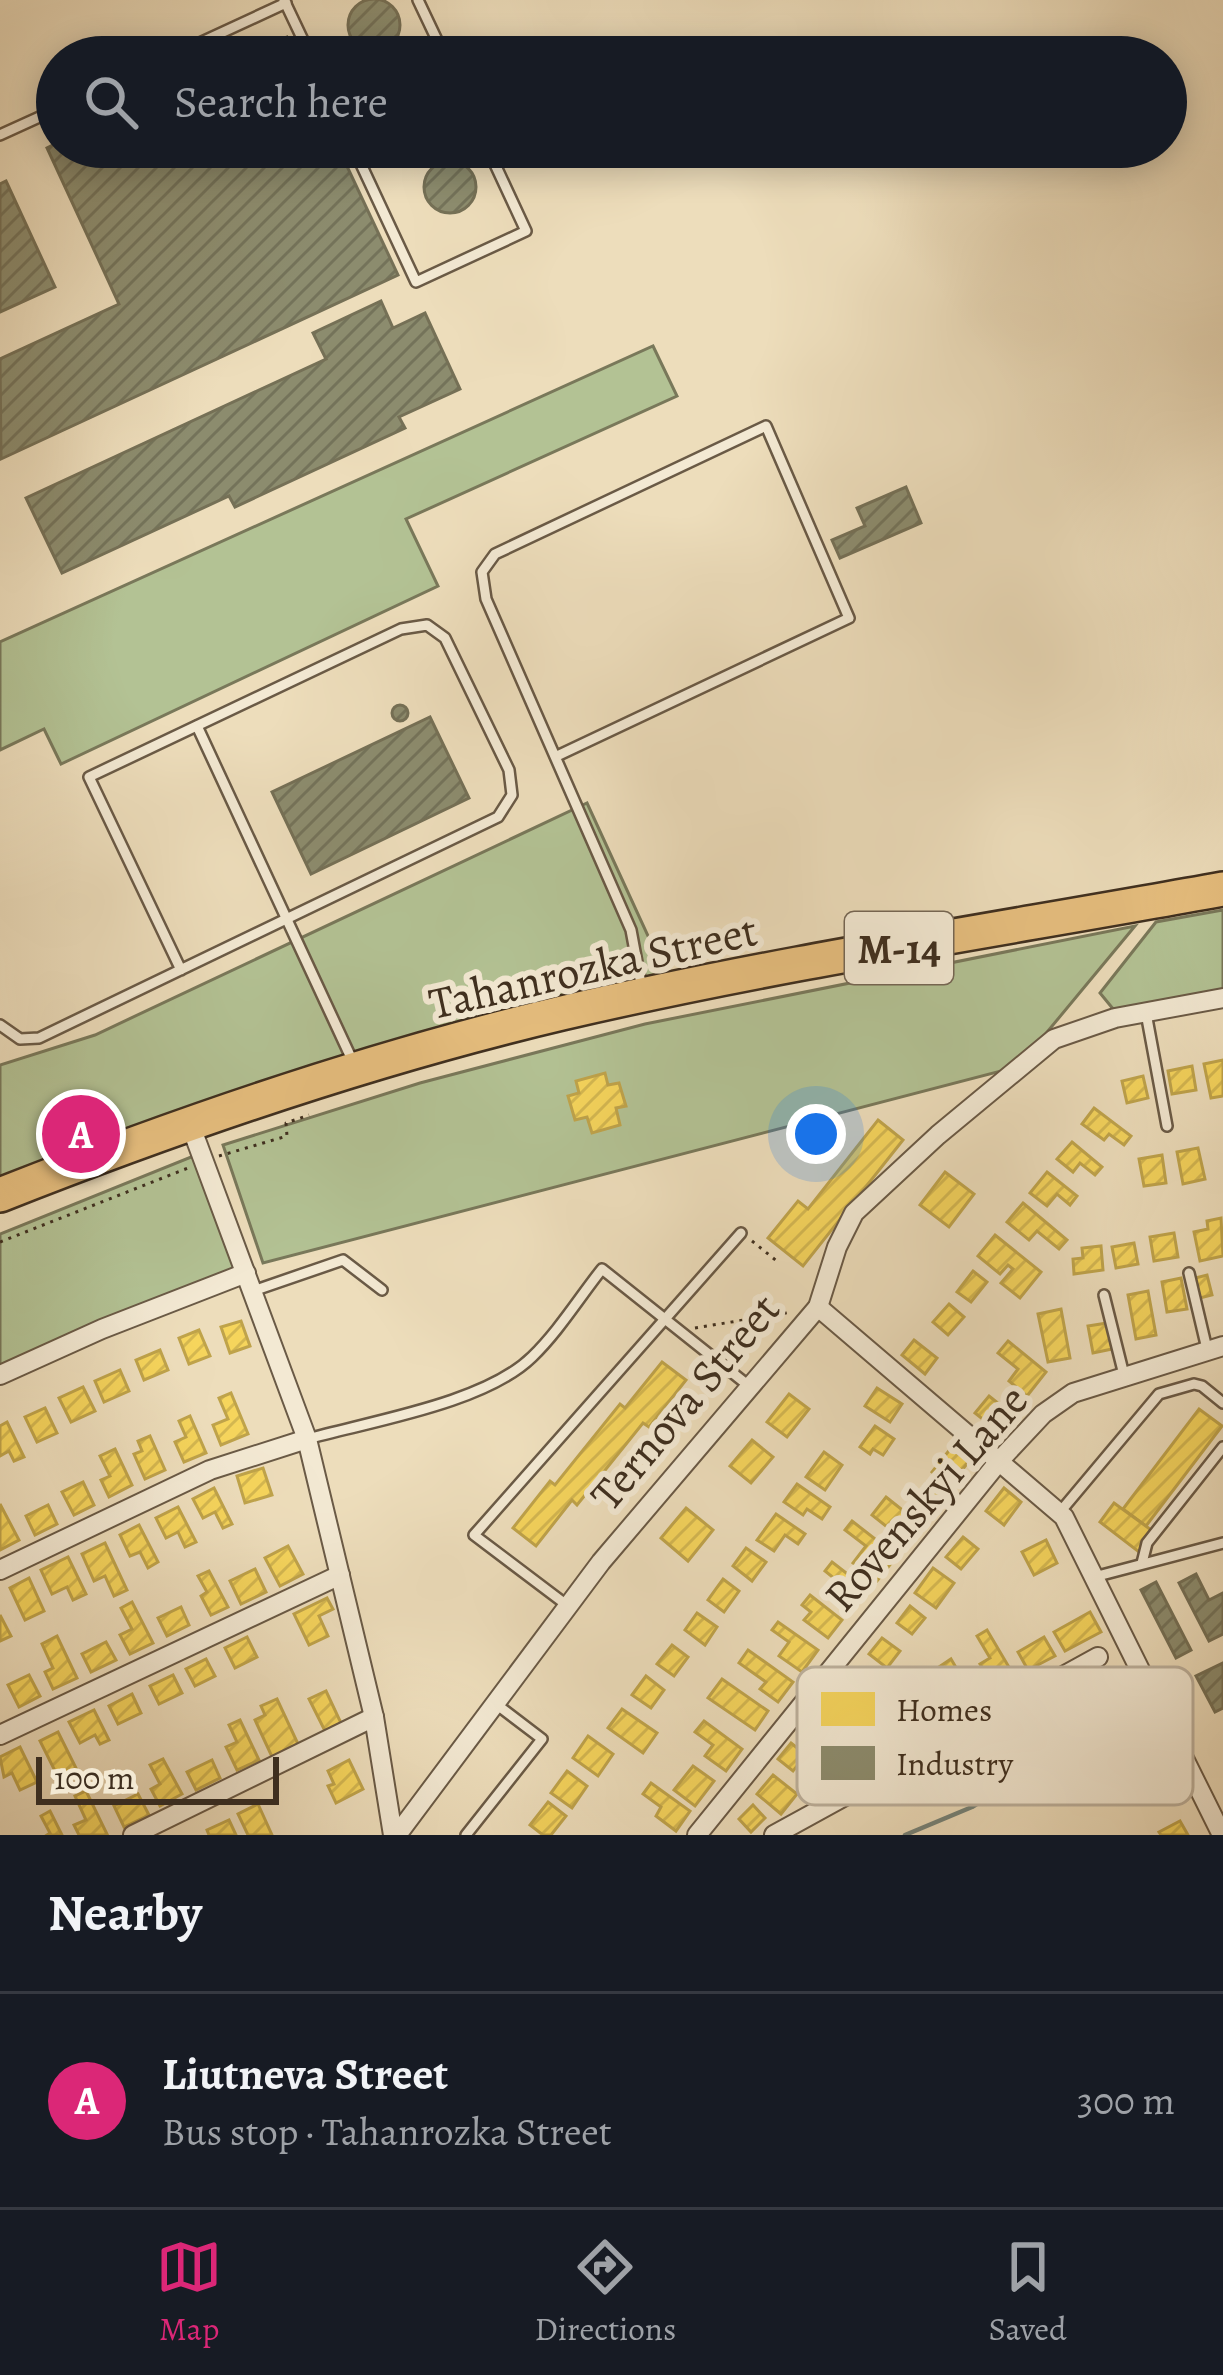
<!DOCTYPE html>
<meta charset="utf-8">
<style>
body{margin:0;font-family:Alegreya,serif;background:#242831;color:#f1f3f6}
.scale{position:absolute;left:36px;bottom:30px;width:243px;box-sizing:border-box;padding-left:12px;border:6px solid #3f2f1f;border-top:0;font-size:33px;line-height:42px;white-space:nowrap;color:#3f2f1f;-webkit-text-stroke:9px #f3e9d3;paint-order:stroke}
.you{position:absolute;left:816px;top:1134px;width:42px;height:42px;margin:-30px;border:9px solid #fff;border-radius:50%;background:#1a73e8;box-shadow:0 0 0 18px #1a73e833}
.badge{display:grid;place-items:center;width:78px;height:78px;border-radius:50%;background:#db2777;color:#fff;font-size:39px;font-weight:700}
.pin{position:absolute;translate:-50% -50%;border:6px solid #fff;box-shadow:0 3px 12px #0006}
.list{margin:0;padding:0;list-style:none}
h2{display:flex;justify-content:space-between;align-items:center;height:156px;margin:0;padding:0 48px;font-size:51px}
h2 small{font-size:39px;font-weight:400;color:#9ea1a6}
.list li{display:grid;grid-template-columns:78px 1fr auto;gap:36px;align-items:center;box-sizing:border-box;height:216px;padding:0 48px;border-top:3px solid #363941}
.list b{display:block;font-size:45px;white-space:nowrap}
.list p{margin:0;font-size:39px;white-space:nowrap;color:#9ea1a6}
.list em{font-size:39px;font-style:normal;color:#9ea1a6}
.icon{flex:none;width:66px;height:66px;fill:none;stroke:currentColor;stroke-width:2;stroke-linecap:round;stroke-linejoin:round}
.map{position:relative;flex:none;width:1223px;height:1835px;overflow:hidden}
.search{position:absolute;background:#171b24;box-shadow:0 6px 30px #0003;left:36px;right:36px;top:36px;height:132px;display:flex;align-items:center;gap:30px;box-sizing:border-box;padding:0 42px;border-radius:66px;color:#9ea1a6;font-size:45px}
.sheet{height:372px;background:#171b24}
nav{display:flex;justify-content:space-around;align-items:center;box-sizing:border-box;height:168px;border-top:3px solid #363941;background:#171b24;font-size:33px;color:#9ea1a6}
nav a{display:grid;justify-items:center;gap:6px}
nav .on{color:#db2777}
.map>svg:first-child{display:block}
</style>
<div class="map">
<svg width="1223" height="1835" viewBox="0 0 1223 1835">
<defs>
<pattern id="homes-hatch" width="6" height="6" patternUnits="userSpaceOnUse" patternTransform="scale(3)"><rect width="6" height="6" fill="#f6d55c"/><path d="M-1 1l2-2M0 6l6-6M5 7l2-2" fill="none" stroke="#d4b750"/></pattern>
<pattern id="industry-hatch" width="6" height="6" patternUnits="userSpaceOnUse" patternTransform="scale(3)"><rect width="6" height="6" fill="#8c8c6e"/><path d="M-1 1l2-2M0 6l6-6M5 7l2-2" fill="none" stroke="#74735a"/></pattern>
</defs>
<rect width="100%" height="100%" fill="#edddbb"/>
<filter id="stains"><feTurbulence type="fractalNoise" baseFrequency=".00167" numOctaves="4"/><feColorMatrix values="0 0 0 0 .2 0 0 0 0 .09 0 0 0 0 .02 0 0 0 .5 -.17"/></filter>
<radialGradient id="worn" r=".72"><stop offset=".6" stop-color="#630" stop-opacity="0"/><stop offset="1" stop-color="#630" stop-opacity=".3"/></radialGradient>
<g fill="#b3c294" stroke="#79785a" stroke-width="3">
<path d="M653,346L677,396L406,519L438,586L61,764L44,729L0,750V642Z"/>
<path d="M587,803L666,975L0,1185V1065L95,1035Z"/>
<path d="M1223,910V990L1114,1010L1100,993L1156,922Z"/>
<path d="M1135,926L1043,1037L1009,1069L263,1263L223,1145L420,1083L645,1024Z"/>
<path d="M201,1153L242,1271L0,1372V1234Z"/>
</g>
<g fill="url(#homes-hatch)" stroke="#bfa34a" stroke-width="3">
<path d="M1223,1060V1096L1211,1098L1204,1064Z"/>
<path d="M1192,1066L1196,1090L1172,1094L1168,1071Z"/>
<path d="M605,1073L608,1085L619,1083L626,1106L616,1108L620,1125L592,1133L587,1117L575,1120L568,1096L579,1093L576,1081Z"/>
<path d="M1143,1076L1148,1098L1127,1103L1122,1081Z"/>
<path d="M1094,1108L1131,1136L1124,1145L1109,1134L1104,1140L1082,1124Z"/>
<path d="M878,1120L903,1140L803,1266L768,1238L798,1201L808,1209Z"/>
<path d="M1072,1142L1102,1167L1095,1175L1080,1163L1073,1172L1057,1159Z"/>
<path d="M1198,1148L1205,1179L1183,1184L1177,1152Z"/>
<path d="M1162,1155L1166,1183L1144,1186L1139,1159Z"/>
<path d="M945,1172L974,1194L949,1227L920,1205Z"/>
<path d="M1047,1172L1077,1196L1070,1205L1057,1194L1047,1206L1030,1193Z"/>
<path d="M1023,1203L1067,1240L1059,1249L1037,1231L1029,1240L1007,1222Z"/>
<path d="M1221,1218L1223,1256L1200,1261L1194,1232L1208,1229L1207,1221Z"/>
<path d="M1174,1233L1178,1257L1154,1261L1150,1237Z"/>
<path d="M995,1235L1041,1272L1020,1298L1001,1283L1013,1269L1008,1265L1000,1274L978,1256Z"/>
<path d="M1134,1243L1138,1264L1116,1268L1112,1247Z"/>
<path d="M1101,1246L1103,1270L1074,1274L1073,1259L1083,1258L1082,1248Z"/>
<path d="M973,1271L987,1282L971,1302L957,1292Z"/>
<path d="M1207,1275L1212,1295L1200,1298L1195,1278Z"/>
<path d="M1181,1278L1187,1309L1167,1312L1162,1282Z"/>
<path d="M1148,1291L1156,1335L1136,1339L1128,1295Z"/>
<path d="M949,1304L964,1317L948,1335L933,1322Z"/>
<path d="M1061,1309L1070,1358L1048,1362L1038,1314Z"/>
<path d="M241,1321L250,1346L230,1353L221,1327Z"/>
<path d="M1107,1323L1112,1349L1093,1353L1088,1326Z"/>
<path d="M199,1330L210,1356L189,1364L179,1338Z"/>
<path d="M914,1340L937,1358L925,1374L902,1355Z"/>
<path d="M1008,1341L1046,1372L1027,1396L1009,1381L1018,1369L998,1353Z"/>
<path d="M160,1350L168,1370L144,1380L136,1360Z"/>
<path d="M662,1362L686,1380L649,1427L643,1423L577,1505L572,1500L536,1546L513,1528L550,1481L555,1485L620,1404L625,1408Z"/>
<path d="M120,1370L129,1391L104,1402L95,1381Z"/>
<path d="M83,1387L95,1411L71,1422L59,1398Z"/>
<path d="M877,1388L902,1404L890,1422L865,1406Z"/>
<path d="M231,1393L248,1434L221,1445L213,1425L228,1419L219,1398Z"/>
<path d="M789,1394L809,1409L787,1437L767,1422Z"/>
<path d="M989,1396L1014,1416L1000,1433L975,1413Z"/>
<path d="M45,1408L57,1433L37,1442L25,1417Z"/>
<path d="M1199,1409L1222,1426L1146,1526L1123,1509Z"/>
<path d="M190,1416L206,1453L184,1462L175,1442L186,1437L179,1421Z"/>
<path d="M7,1422L24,1457L14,1461L9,1451L0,1456V1426Z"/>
<path d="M875,1426L894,1439L883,1455L873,1449L870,1454L860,1447Z"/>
<path d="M150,1436L165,1470L145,1479L134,1454L142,1451L138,1441Z"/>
<path d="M752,1440L773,1457L751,1483L730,1466Z"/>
<path d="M951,1448L969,1461L950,1486L932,1472Z"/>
<path d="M115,1449L132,1485L109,1497L101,1480L110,1476L100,1456Z"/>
<path d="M824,1452L842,1465L825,1490L806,1477Z"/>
<path d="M263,1468L272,1495L245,1503L237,1476Z"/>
<path d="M83,1482L94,1505L74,1515L62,1492Z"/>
<path d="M926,1483L944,1496L928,1517L911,1504Z"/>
<path d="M797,1484L830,1507L822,1519L807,1509L803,1515L784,1502Z"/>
<path d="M214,1488L232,1524L223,1528L215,1512L203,1518L193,1499Z"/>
<path d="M1004,1488L1021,1502L1004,1525L986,1511Z"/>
<path d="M886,1497L920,1524L906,1542L872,1515Z"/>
<path d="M1114,1503L1154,1532L1139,1552L1100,1522Z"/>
<path d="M0,1504L19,1540L0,1550Z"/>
<path d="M48,1505L57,1524L35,1535L26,1516Z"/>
<path d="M178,1507L196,1542L185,1547L178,1532L166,1538L156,1518Z"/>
<path d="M686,1508L713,1530L688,1561L661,1538Z"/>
<path d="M776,1514L805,1534L798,1544L785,1535L774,1551L757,1540Z"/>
<path d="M852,1521L897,1556L877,1581L853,1563L866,1546L845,1530Z"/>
<path d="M139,1525L158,1562L148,1568L140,1552L130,1556L120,1535Z"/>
<path d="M963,1537L978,1549L961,1569L946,1557Z"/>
<path d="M1046,1540L1057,1563L1034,1575L1022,1552Z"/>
<path d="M105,1543L127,1590L114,1596L105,1576L94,1581L82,1554Z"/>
<path d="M288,1546L303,1574L280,1586L265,1558Z"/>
<path d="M746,1548L766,1562L752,1581L733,1566Z"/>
<path d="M68,1557L86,1594L73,1600L67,1587L52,1594L41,1570Z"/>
<path d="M832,1562L867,1589L853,1608L832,1593L840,1583L825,1571Z"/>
<path d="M933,1568L954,1583L936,1608L915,1593Z"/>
<path d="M255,1569L266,1592L241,1604L230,1581Z"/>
<path d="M209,1571L228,1607L211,1615L201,1596L207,1592L198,1576Z"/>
<path d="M29,1578L44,1611L25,1620L10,1588Z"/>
<path d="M723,1579L739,1591L724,1612L708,1600Z"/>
<path d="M810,1595L842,1620L828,1638L804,1620L811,1612L802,1605Z"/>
<path d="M327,1598L333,1609L319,1616L328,1636L309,1645L294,1614Z"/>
<path d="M132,1602L153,1643L130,1654L120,1635L132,1629L121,1608Z"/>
<path d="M910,1606L925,1618L912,1634L897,1623Z"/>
<path d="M181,1607L189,1625L167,1636L158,1618Z"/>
<path d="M1090,1612L1101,1632L1065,1651L1054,1632Z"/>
<path d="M697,1613L717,1627L705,1645L685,1630Z"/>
<path d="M0,1615L11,1636L0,1641Z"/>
<path d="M778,1622L818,1650L802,1672L779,1656L789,1642L772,1630Z"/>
<path d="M987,1630L1016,1679L996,1690L980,1664L990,1658L977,1636Z"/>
<path d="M57,1636L77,1678L53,1689L45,1672L53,1668L42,1644Z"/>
<path d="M247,1637L257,1657L235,1668L225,1648Z"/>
<path d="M1044,1637L1055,1656L1028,1670L1018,1652Z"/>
<path d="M882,1638L900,1651L887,1668L869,1654Z"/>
<path d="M106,1642L116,1660L91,1672L82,1654Z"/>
<path d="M672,1645L688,1657L674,1676L657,1664Z"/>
<path d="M748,1650L793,1682L778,1702L760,1689L766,1682L739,1663Z"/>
<path d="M206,1659L215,1676L195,1686L186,1669Z"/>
<path d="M951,1659L975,1700L948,1716L937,1697L952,1688L939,1667Z"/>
<path d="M29,1675L40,1696L19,1707L8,1685Z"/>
<path d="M173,1675L182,1693L159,1704L150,1686Z"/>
<path d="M646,1676L664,1690L651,1708L632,1695Z"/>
<path d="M722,1679L768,1711L755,1730L708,1698Z"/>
<path d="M326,1691L341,1723L325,1731L309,1699Z"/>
<path d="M132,1694L141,1713L118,1724L109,1706Z"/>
<path d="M277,1699L299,1746L273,1759L255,1720L265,1715L261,1706Z"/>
<path d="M622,1709L657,1733L643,1753L608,1728Z"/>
<path d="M94,1710L109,1740L100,1744L95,1735L80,1743L69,1722Z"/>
<path d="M240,1720L259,1760L237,1770L226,1747L237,1742L229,1725Z"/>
<path d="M704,1721L742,1749L726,1771L705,1756L713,1745L695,1732Z"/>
<path d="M58,1732L76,1768L58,1777L40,1741Z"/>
<path d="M588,1736L613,1754L598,1776L573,1758Z"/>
<path d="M791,1743L806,1755L793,1771L778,1759Z"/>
<path d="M20,1747L37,1782L20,1790L12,1773L4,1777L0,1757Z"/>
<path d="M163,1759L182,1794L160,1806L151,1789L160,1784L150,1765Z"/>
<path d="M212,1760L220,1778L196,1790L187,1772Z"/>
<path d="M349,1760L363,1789L336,1803L328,1786L334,1784L328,1771Z"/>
<path d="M693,1766L714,1781L695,1806L674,1790Z"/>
<path d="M567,1771L587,1786L572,1808L551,1793Z"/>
<path d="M773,1775L797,1794L781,1814L757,1794Z"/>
<path d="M651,1783L690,1811L676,1831L656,1816L661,1807L643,1794Z"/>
<path d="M86,1791L107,1834L104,1835H79L74,1825L86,1820L75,1796Z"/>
<path d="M138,1794L149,1815L124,1827L114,1806Z"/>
<path d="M548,1802L566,1816L551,1835H543L530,1825Z"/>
<path d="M258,1804L272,1835H248L238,1814Z"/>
<path d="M753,1805L765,1818L751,1832L739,1819Z"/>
<path d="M50,1811L62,1835H47L50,1833L41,1816Z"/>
<path d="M229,1820L236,1835H209L207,1830Z"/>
<path d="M1180,1821L1188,1835H1161L1159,1832Z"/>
</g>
<g fill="url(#industry-hatch)" stroke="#757056" stroke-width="3">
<circle cx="374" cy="25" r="26"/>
<path d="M287,37L296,57H243Z"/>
<path d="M57,143V147H338L398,275L1,459L0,359L119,304L47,148Z"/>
<path d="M402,147H447L428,159L412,156Z"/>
<circle cx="450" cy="187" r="26"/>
<path d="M6,181L55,287L0,312V184Z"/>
<path d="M381,301L393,328L425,313L460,389L399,417L405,428L235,507L229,496L62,573L26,498L326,359L313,333Z"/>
<path d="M906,487L921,523L840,558L832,540L865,526L857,508Z"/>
<circle cx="400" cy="713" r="8"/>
<path d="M430,717L469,798L311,874L272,792Z"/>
<path d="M1196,1574L1209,1600L1223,1593V1634L1209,1641L1179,1583Z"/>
<path d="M1156,1582L1191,1650L1176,1658L1141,1590Z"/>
<path d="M1223,1663V1708L1215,1712L1196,1676Z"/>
</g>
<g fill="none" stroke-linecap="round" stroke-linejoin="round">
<path stroke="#768379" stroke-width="4.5" d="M905,1835L972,1807L1038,1765"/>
<defs>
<g id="service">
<path d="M284,0L311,57"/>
<path d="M418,0L445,57"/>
<path d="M169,57L286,3"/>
<path d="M0,135L57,109"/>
<path d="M353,147L416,282L526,231L487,147"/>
<path d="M197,726L354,1064"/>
<path d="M557,756L849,618L766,426L495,554L482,572L486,599L631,930L642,989"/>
<path d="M1146,1013L1167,1126"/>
<path d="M0,1025L20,1039L39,1038L498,817L512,795L509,770L445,638L427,625L401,629L89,777L181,970"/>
<path d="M1189,1273L1207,1349"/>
<path d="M253,1291L343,1260L382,1290"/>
<path d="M1104,1295L1124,1375"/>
<path d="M307,1439C372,1421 485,1403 532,1357C558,1332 579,1298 602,1269L749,1386"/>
<path d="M1060,1512L1159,1394L1194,1384L1202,1386L1223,1403"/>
<path d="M1142,1563L1147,1543L1223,1447"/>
<path d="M1094,1577L1223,1543"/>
<path d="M568,1606L474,1535L741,1233"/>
<path d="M466,1835L542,1739L496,1704"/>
</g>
<g id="minor">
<path d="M190,1124L307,1439L374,1717L393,1835"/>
<path d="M818,1307L1064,1517L1222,1835"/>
<path d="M0,1375L102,1329L246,1273"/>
<path d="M0,1570L210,1470L307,1439"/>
<path d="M0,1735L340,1575"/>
<path d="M133,1835L374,1717"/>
<path d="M397,1835L601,1562L818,1307L837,1247L854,1213L938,1135L1054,1039L1115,1018L1223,998"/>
<path d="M697,1835L1000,1460L1043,1414L1073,1393L1223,1346"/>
<path d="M774,1835L1098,1657"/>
</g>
<path id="trunk" d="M0,1195C182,1123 371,1058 562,1013C780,962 1003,929 1223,889"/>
</defs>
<use href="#service" stroke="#6a5a46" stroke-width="14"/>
<use href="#minor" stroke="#6a5a46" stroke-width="22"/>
<use href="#trunk" stroke="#3f2f1f" stroke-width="38"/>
<g stroke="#3f2f1f" stroke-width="3" stroke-dasharray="3 6" stroke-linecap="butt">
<path d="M46,1150L66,1137L120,1122"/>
<path d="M219,1156L287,1136L286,1123L309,1115"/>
<path d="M752,1241L778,1262"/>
<path d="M0,1242L188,1168"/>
<path d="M695,1328L792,1312"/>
</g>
<use href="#service" stroke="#f3e9d3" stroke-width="9"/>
<use href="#minor" stroke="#f3e9d3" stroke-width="18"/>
<use href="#trunk" stroke="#e6be7e" stroke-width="33"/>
</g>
<g text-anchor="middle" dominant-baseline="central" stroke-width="12" stroke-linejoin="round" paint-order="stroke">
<rect fill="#f3e9d3" stroke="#756755" stroke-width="3" x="845" y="912" width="108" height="72" rx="9"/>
<g font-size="42" font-weight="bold" fill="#3f2f1f">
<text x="899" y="948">М-14</text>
</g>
<g font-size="45" fill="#3f2f1f" stroke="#f3e9d3">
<text transform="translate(593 967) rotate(-13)">Tahanrozka Street</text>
<text transform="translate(685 1402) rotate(-50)">Ternova Street</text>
<text transform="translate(926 1498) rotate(-49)">Rovenskyi Lane</text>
</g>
</g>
<rect x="797" y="1667" width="396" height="138" rx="18" fill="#f3e9d3" stroke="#bdb19d" stroke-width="3"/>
<rect x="821" y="1692" width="54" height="34" fill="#f6d55c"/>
<rect x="821" y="1746" width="54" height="34" fill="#8c8c6e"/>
<g font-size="33" fill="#3f2f1f">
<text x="896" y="1721">Homes</text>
<text x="896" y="1775">Industry</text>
</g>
<rect width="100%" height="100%" filter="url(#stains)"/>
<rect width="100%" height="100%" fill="url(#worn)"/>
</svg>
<div class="scale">100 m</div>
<div class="you"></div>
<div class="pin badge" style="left:81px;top:1134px">A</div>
<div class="search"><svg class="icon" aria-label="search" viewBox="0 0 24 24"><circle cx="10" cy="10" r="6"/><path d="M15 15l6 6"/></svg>Search here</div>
</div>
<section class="sheet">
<h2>Nearby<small></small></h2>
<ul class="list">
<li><span class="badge">A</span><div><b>Liutneva Street</b><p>Bus stop · Tahanrozka Street</p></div><em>300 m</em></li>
</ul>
</section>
<nav>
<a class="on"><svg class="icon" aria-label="map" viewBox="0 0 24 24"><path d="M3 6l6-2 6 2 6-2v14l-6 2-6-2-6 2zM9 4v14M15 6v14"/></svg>Map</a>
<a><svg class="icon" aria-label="directions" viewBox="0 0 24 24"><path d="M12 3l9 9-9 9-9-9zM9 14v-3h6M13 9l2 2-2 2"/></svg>Directions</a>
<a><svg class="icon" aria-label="saved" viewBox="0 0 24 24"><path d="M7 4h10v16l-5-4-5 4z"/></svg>Saved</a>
</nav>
